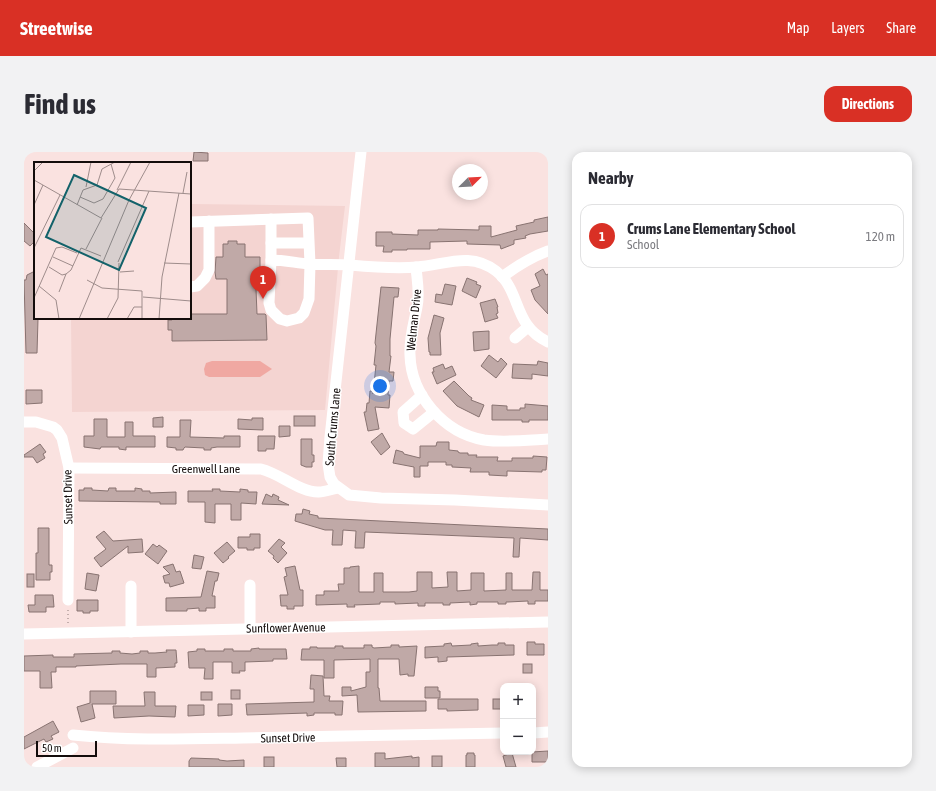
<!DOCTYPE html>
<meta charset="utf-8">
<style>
body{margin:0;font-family:"Asap Condensed",sans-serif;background:#f2f2f3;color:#2b2b33}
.controls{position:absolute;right:12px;bottom:12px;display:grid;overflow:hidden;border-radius:8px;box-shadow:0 2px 10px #0003}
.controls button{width:36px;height:36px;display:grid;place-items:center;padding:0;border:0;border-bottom:1px solid #e1e1e2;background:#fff;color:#2b2b33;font:20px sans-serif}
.compass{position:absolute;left:428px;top:12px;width:36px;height:36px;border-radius:50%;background:#fff;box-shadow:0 2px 10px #0003;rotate:66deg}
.scale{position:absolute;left:12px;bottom:10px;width:61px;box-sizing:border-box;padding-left:4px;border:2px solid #130c0b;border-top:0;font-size:11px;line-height:14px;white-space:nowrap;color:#130c0b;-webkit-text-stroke:3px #fff;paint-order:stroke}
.you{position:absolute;left:356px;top:234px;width:14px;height:14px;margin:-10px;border:3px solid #fff;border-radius:50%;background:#1a73e8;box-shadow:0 0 0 6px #1a73e833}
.badge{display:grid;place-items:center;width:26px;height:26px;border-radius:50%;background:#d93025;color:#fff;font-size:13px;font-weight:700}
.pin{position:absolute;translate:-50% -33px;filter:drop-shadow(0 1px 2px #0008)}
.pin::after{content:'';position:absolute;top:21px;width:14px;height:12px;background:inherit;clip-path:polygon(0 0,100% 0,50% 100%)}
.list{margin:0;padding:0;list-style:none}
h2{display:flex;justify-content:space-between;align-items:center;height:52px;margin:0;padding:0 16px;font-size:17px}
h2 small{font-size:13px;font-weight:400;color:#7c7c81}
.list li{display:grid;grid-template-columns:26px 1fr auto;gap:12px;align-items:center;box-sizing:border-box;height:64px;margin:0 8px 8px;padding:0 8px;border:1px solid #e1e1e2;border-radius:12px}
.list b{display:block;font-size:15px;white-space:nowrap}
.list p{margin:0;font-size:13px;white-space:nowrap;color:#7c7c81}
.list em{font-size:13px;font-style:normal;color:#7c7c81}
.map{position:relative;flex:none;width:524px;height:615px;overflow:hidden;border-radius:12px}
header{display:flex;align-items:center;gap:24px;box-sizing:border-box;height:56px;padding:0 20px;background:#d93025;color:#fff}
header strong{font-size:19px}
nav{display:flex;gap:22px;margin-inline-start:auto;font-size:14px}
.intro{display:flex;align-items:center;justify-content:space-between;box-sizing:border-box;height:96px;padding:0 24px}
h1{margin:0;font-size:28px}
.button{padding:10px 18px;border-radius:12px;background:#d93025;color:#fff;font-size:14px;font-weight:700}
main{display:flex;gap:24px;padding:0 24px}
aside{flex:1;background:#fff;border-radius:12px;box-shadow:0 2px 10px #0003}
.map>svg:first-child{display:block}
</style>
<header>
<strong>Streetwise</strong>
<nav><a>Map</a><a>Layers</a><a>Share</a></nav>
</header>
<div class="intro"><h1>Find us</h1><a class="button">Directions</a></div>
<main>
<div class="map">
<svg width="524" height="615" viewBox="0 0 524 615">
<rect width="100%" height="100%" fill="#fae2e0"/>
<path fill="#f4d4d1" d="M166,52L321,54L315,105L301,258L48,260L47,166H166Z"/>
<path fill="#f0a8a2" d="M188,209H236L248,217L236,225H185L181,223L180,217L182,211Z"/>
<g fill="#c0a9a7" stroke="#887371">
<path d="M170,0L184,1V9H169Z"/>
<path d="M524,65V79L506,82L501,84L502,86L490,88V92L477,97L476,93L443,92V89L406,90V97H383V98H368V100H359L360,94H352V80H368V82L394,83V78H414V77L455,78V74H467V85L493,78L492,74L510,70V68Z"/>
<path d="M0,71L11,82V89L6,94L0,89Z"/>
<path d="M204,89H213V92H221V105H236V124H239V137H232L233,162H241L242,163L243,188L148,189V178H144V168H148V166H166V162H203V127H192L191,120L192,105H199V92H204Z"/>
<path d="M519,117L522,123L524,122V162L511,148L507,138L516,134L511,122Z"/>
<path d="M11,119V167H14L13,201H2L0,128H2L3,123Z"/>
<path d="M443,126L453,130L452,132L457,134L452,146L438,139Z"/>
<path d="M421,132L432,134L428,153L411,150L412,142L418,143Z"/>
<path d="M357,135L375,136L374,145H370L366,187V204H367L365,220H370L369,229H365L364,243H366L365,256L351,255L355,277L344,279L340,260H342L343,251H345L346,239H348L349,242L352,213H350L352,194L351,191Z"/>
<path d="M471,147L474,155H473L474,161L472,162L474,166L461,170L456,151Z"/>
<path d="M410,163L420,166L416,181L417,203H406V200H405L404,186Z"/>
<path d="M465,179V197L450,199L449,180Z"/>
<path d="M465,203L474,210L477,206L483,212L472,226L457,214Z"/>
<path d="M514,209L524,211V224L508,222V227L488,226L489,212L513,213Z"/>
<path d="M419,212L421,217L428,214L432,223L413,232L408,220H410L409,216Z"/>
<path d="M430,229L445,244L448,246L447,248L460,253L455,265L433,254L419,239Z"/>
<path d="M2,238H18V251L2,252Z"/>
<path d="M501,252L524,254V268H505V270H498V268H468V253L483,254V258H496V256H501Z"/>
<rect x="270" y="264" width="21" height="10"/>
<path d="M139,265V275H129V266Z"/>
<path d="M228,266H239V278L214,277V267L228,268Z"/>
<path d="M70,267H83V285H101V270H109V284H131V295H102V298L95,297V295H77L76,297L60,295V284H70Z"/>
<path d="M156,268H167L166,285L200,286V284H216V295H193L187,296V298H180V296L161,295L160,296L159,298H152V296L143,295V285H156Z"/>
<path d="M255,274H266V284L255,285Z"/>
<path d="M358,281L366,295L357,303L347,290Z"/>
<path d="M234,284H251L250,297H242V299H234Z"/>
<path d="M277,287H288V303H290V310H288V315H282L277,313Z"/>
<path d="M413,290H425V298L434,299V300L436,301H444V303H453L452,305H474L473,309H488V306H509V304L523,305L522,318H518V320L483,319V324L465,323V320H446L447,316L428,315V313H422V310H404V314H396V325H390V315L369,311L372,298L379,300L380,302L396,306V294H412Z"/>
<path d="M16,292L22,300L19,302L21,306L13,311L9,305H0V303Z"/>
<path d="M60,336H68V338L84,339L85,336H92V339H111V336L118,337V339H126V341L152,340V352H136V350L55,349V338H60Z"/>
<path d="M188,337H196V339L216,340V337L224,338V340H233L232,352L217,351V368H207V352H191V371L181,370V350H164V339H189Z"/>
<path d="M242,342L248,345L249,342L255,345L254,348L265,353L238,352Z"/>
<path d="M279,357L286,359L285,362L294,364V366L524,377V388L496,386L495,405H489L490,386L341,380L340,396H331L332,379L319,378L318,393H308L309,378H301L271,369L272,362H278Z"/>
<path d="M14,376H25V413H28V420H26V428H12V401H14Z"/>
<path d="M80,379L89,389L118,387L119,400L104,401V394L77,415L70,406L82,397L72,385Z"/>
<path d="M226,382H236V396H230V398H223V396H214V385H226Z"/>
<path d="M255,387L261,391L257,395L263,401L254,411L249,406L250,404L244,399Z"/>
<path d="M203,390L211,399L204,405L205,406L199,411L190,401Z"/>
<path d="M129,392L133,395L135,393L143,399L134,412L121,402Z"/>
<path d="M170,403L180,405L177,417L168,416Z"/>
<path d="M149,412L152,420L156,419L160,431L146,435L145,431H141L139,424L146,422L139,415Z"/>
<path d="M271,414L276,438H279V454H270V457H263V454H257L256,443H264L260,425L263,424L261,416Z"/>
<path d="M335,414V440H350V421H359V440H385L393,439V420H408V436L424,435L423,420H433V439L447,438V421H460V439L482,438V421H488V438H508L509,420H516V438H524V449H511V452H504V449L484,450H482V452H474V450H453V452L446,453V450L426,451V453H419V451H401V454H394V451L371,452V450H356V452L330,453L331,455H323V452L292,453V443H300V439H315L314,432H320V416H326V415Z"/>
<path d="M183,419L195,421L193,429H191L188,444H191V456H182V459H175V456L163,457V459H142V446L177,445Z"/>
<path d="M63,421L75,423L72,439L61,437Z"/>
<rect x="3" y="422" width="7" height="13"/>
<path d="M11,443H29L30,455H22V460H5L4,453H11Z"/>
<path d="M53,448H74V459H66V461H59V459H53Z"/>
<path d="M503,490H511V492H520V503H503Z"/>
<path d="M427,491L428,494L447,493V492L454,491V494L468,493H474V491H481V493H490V503L423,505V509L414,510V505L401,506V495L420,494V492Z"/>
<path d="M340,493H348V495L350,496L367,495V493H375V495L393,494L390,524H384V522L376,523L375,507H354V536H355L356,549H402V559L334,560L333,543L318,544V535H327V539L342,535V520H346V507L310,508V526H300V508H277L278,497H286V495H293V496H311V494H319V496H340Z"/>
<path d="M235,496V497H262L263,507H249V509L221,510V519H215L216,521H208V510H189V527H180L181,516H165L164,500L173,499V497H181V499H200V497H209V499H227V497Z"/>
<path d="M142,498H152L153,511H151V515L132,516V525H123V512H97L52,514V515H32V520H27L28,536H16V519H0V504L29,503V505H50V502L88,501V499H96V501L108,502L116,501V499H124V501H131L143,500Z"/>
<rect x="499" y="512" width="9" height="9"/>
<path d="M287,523L299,524L300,544H306L305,549H319L318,563H311V561H290V563L283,564V561L223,563L222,552L290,550V537H286Z"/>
<path d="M401,535H414V539H416V546H401Z"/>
<rect x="207" y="538" width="9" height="9"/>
<path d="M66,539H92V552H68L71,566L57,570L53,555L66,551Z"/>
<path d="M120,540H131V554H152L151,565L125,564L90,566L89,554H121Z"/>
<rect x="177" y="540" width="11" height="8"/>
<path d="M414,547H454V558L423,559V557H414Z"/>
<rect x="469" y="547" width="10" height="10"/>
<path d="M194,552H208V563L194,564Z"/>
<path d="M164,553H180V563L164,564Z"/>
<path d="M29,569L35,580L27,584L29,587L22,590L20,587L0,597V585Z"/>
<path d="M524,599V610H508V600Z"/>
<path d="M351,601H361V607L388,604V606L395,605V615H351Z"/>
<path d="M443,601H450V603H451V615H442V603H443Z"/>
<path d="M488,601L492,615H482L479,604Z"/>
<rect x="408" y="604" width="10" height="11"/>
<rect x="240" y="605" width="10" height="10"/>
<path d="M167,606L195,607V608L203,609L220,608V615H165V609Z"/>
<path d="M312,606H322V615H313Z"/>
</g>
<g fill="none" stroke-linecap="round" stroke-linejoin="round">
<path stroke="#b09d9b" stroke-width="1.5" stroke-dasharray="1 3" stroke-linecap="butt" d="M44,471V457"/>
<g stroke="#fff" stroke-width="11">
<path d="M337,0L306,285L304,312L306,325L310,332L325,343L357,346L431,348L524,353"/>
<path d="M166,70L284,66L286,112L285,147L280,161L275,166L263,169L256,167L247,158L245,151L247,108C261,108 272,111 286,112C299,113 313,112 326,113C348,115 370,117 393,115C421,113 446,99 472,119C498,139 488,173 524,190"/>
<path d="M247,91H284"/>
<path d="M247,108V67"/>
<path d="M392,115C393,128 396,142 393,155C390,171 385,186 386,203C387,243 420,281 460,288C481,291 503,288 524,287"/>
<path d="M478,125C493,114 507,105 524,99"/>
<path d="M166,135L173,134L181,126L185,118V69"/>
<path d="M491,186L504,175"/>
<path d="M398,243L379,260L380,271L389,277L410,260"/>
<path d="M0,270H12L29,275L33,278L38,286L45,316L44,448"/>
<path d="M45,316L237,317C257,322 277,341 295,340C301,340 308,337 314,336"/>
<path d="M226,433V477"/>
<path d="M107,480V434"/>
<path d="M0,482L524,470"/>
<path d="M509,581L524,580"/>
<path d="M49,583C105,589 162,587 219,586C305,585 392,583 479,581"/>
<path d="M13,615L49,596"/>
</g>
</g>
<g text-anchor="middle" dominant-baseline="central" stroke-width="3" stroke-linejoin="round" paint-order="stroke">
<g font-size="12" fill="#130c0b" stroke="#fff">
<text transform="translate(390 168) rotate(-84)">Welman Drive</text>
<text transform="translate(309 275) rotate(-85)">South Crums Lane</text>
<text x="182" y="317">Greenwell Lane</text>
<text transform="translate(44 345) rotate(-91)">Sunset Drive</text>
<text transform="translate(262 476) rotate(-1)">Sunflower Avenue</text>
<text transform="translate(264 586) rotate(-1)">Sunset Drive</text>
</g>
</g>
<g transform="translate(10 10)">
<rect width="157" height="157" fill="#fae2e0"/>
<path fill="none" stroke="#9e8c8b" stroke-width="1" d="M0,9L9,0M0,18L67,56L85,27L157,32M52,25L57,0M83,28L97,0M149,31L153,10M46,35L60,41L69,37L81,16L77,2M0,43L9,23M43,43L49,28L63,23L68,7L81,0M0,86L26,33M52,87L68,56M19,95L39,104M84,100L115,29M130,101L157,102M15,105L28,113L32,112L37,108L47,86L67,94M86,110L100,109M53,118L68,126L108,129V157M5,124L22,138L25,157M25,130L32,112M109,135L157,139M0,136L22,86L28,85L43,91M45,157L95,38L116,0M73,157L84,136L85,101M93,157L100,145H108M125,157L128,115L145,31"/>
<path fill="#13626a" fill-opacity="0.15" stroke="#13626a" stroke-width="2" d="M40,13L112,46L85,108L12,75Z"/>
<rect width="157" height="157" fill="none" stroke="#130c0b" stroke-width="2"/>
</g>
</svg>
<div class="controls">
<button>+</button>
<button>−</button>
</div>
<svg class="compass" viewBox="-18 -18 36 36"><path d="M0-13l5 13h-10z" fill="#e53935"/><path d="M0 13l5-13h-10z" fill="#7c7c81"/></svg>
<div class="scale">50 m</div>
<div class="you"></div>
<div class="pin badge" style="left:239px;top:147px">1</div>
</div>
<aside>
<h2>Nearby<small></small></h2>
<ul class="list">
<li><span class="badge">1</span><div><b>Crums Lane Elementary School</b><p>School</p></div><em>120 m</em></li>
</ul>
</aside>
</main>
